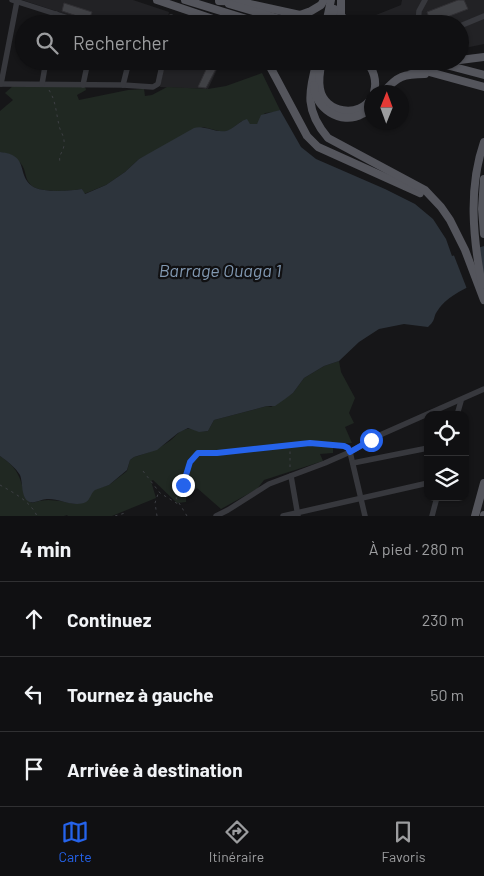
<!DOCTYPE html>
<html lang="fr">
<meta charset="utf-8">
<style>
body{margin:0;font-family:Barlow,sans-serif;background:#19191b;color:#f1f3f6}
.controls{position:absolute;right:15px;bottom:15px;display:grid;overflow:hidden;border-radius:10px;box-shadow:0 1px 4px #0004}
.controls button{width:45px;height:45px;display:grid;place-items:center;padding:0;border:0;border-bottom:1px solid #303032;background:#101012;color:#f1f3f6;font:25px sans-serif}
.compass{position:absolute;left:364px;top:85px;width:45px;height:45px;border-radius:50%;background:#101012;box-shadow:0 1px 4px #0004;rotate:1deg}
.stop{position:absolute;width:15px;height:15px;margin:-11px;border:4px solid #2563eb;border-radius:50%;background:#fff}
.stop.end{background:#2563eb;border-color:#fff;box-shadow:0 1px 5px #0008}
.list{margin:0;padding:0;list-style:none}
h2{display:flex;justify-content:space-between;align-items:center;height:65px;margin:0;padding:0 20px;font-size:21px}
h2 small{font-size:16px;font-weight:400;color:#9c9d9f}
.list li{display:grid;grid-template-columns:32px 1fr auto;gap:15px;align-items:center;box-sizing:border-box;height:75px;padding:0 20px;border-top:1px solid #303032}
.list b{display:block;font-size:19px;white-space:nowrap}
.list em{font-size:16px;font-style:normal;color:#9c9d9f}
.icon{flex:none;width:28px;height:28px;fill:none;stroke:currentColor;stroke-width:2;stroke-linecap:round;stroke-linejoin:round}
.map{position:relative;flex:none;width:484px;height:516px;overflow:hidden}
.search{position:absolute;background:#101012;box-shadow:0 1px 4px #0004;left:15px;right:15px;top:15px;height:55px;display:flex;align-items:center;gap:12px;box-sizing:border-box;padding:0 18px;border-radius:28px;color:#9c9d9f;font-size:19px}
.sheet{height:290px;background:#101012}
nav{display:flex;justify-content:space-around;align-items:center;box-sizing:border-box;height:70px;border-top:1px solid #303032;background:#101012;font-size:14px;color:#9c9d9f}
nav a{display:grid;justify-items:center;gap:2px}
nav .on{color:#2563eb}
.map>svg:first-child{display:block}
</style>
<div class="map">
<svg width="484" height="516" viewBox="0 0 484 516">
<rect width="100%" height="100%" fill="#161618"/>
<g fill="#222225">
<path d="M22,0H133L169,12L167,24H95Z"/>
<path d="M402,0H484V44L460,49V24H365L361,21L401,5Z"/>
<path d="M165,61H221L208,89L160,87Z"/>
</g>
<g fill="#202822">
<path d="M262,73L280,110L275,112L265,113L257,124H250L242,121L230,130L223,132L203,127L139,159L125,172L106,185L84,194L82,189C70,191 41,193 32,186C26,181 26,175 24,169C21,160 9,153 0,152V111L13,100L5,93L14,85L85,86L86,90L77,95L79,100L128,90L144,89L145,96L152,95L167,87L208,89L226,86Z"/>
<path d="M339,361L341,372L355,398L349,413L354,423L345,427L352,443L333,444V453L320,454L323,461L264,480L257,489L221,509L197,488L186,497V502L177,503L153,480L151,481L156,498L112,516H68L67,515L64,516H0V456C18,468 21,478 25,498L32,503C47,497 60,501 75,504L95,489L109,485L127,471L130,460L134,457C146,454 162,447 171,440C176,436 178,432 184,430C192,426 199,433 208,431L214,420L267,406L271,407L293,393L304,378L324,366Z"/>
</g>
<path fill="#2d343c" d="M280,110L301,147L316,159L385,189L415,204L433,219L446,239L452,256L484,246V280C469,286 447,296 438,310C432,318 437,319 428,327L404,324L379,329L359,342L339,361L324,366L304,378L293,393L285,399L275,406H267L214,420L208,431L199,432L188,428L178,433L157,450L134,457L130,460L127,470L109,485L95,490C91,493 90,500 86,502C74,508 59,498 47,499C41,499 33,505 28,501C21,497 23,482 20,475C16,468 7,461 0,456V152C30,155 16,174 32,186C41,193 70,191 82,189L85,194L106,185L125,172L139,159L194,128C205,125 215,133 226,131C234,129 239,121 247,119L250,124H257L261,115Z"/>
<path fill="#161618" d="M477,247L483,282L467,289L453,253Z"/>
<g fill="#404145" stroke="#313034">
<path d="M458,0H464L468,9L431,23L427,12Z"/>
<path d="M64,3L92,12L89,20L62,11Z"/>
<path d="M210,61H220L206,88L198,87Z"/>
</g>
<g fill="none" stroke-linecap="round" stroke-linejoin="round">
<g stroke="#3d3f44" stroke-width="1" stroke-dasharray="2.5 4" stroke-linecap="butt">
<path d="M49,90C56,101 56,113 59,125C60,132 65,136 64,144C64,152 58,154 60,162"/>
<path d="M290,445V471"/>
<path d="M143,471L160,493L178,504"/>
<path d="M0,485C14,493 30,501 37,516"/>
<path d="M115,516L125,513"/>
<path d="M157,516L155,503L159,491"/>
<path d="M187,516L176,498L183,485L190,463L198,453H217L310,443L347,447"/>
</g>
<g stroke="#37383d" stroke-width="5.5">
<path d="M12,0L87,24"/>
<path d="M54,24L56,14"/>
<path d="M170,24L171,17"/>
<path d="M418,24L419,11L425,0"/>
<path d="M460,26L484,16"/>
<path d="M0,84L123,85L153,87L158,84L163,61"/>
<path d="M1,84L17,1"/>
<path d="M42,84L46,61"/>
<path d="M83,85L88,61"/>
<path d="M123,85L129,61"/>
<path d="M457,415L461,401"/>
<path d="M350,452L365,516"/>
<path d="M353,463L428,448"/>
<path d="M291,476L298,516"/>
<path d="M216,516L228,510L269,484L325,463L350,452L380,435L484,389"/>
<path d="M283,516L428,483"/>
<path d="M432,516L437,497"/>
</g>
<g stroke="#54555c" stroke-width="8">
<path d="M157,0L216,20L224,24"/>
<path d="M185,0L263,24"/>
<path d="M341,0V15L347,24"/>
<path d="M219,1L241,2L300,15L311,11L321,5L324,0"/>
<path d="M229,4L297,24"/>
<path d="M326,24L331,0"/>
<path d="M331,24L334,9"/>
<path d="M460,60L484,57"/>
<path d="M267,61L307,136L318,147L420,193"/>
<path d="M317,61C308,93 305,111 328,138L425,190L441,207L450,220L465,250L484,300"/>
<path d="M322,61C320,70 318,80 320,89C324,113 360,119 372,97"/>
<path d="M365,61C374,69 377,81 374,92"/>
<path d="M389,61L484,87"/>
<path d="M431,61L484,75"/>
<path d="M314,85C314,108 341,126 362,114C365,113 369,109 372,107"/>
<path d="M384,92C397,76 404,74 425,74"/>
<path d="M484,179L482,209L484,234"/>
<path d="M482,285C473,238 468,188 484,142"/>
<path d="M475,516L484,483"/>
<path d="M484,516V515"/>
</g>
</g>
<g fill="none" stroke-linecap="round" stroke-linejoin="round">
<path stroke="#2563eb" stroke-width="6" d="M183,485L190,462L198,453H217L310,443L344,446L348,448L350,452L371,440"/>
</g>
<g text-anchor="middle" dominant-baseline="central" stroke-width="4.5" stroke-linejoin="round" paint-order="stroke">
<g font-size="18" font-style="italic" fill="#8198b1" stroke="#111113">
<text x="220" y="270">Barrage Ouaga 1</text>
</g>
</g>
</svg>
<div class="controls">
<button><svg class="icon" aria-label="locate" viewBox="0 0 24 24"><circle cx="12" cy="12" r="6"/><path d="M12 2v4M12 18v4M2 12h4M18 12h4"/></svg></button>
<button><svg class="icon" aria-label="layers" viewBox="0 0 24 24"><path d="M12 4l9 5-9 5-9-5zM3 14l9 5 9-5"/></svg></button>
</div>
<svg class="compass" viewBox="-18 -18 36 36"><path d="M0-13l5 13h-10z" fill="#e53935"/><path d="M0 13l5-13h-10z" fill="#9c9d9f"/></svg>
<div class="stop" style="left:371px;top:440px"></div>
<div class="stop end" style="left:183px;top:485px"></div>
<div class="search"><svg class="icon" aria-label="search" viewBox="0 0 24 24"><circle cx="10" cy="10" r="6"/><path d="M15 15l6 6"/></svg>Rechercher</div>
</div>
<section class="sheet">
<h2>4 min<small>À pied · 280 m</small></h2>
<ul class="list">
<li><svg class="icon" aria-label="ahead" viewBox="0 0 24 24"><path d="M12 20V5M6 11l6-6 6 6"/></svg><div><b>Continuez</b></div><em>230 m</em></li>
<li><svg class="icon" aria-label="left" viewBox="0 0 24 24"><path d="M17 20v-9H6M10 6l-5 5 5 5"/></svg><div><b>Tournez à gauche</b></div><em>50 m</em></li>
<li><svg class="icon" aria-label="arrive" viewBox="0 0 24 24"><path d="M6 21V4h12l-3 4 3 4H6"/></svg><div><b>Arrivée à destination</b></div></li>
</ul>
</section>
<nav>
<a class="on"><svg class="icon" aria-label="map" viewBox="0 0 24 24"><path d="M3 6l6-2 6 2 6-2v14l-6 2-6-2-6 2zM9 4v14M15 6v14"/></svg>Carte</a>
<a><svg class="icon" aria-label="directions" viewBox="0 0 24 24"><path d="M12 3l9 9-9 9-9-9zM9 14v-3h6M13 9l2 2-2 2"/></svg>Itinéraire</a>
<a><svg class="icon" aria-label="saved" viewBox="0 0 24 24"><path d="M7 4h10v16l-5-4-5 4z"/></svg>Favoris</a>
</nav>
